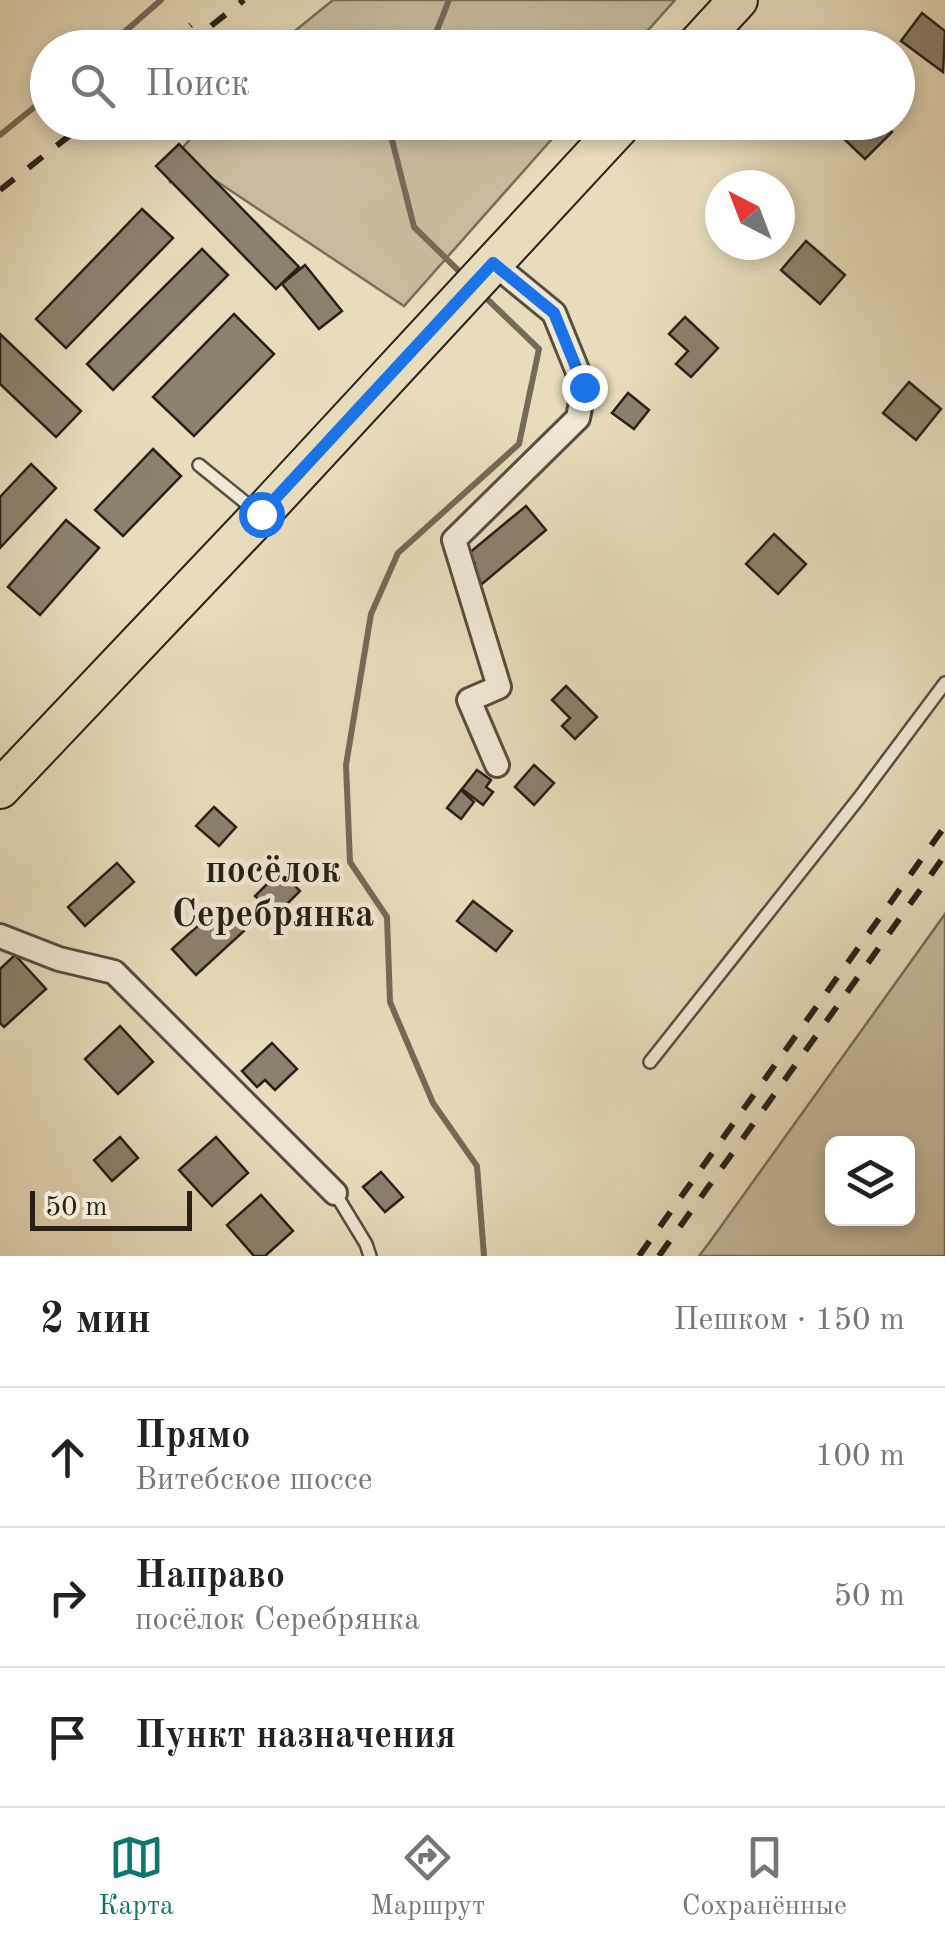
<!DOCTYPE html>
<html lang="ru">
<meta charset="utf-8">
<style>
body{margin:0;font-family:"Old Standard TT",serif;background:#f2f2f2;color:#222}
.controls{position:absolute;right:30px;bottom:30px;display:grid;overflow:hidden;border-radius:15px;box-shadow:0 5px 15px #0003}
.controls button{width:90px;height:90px;display:grid;place-items:center;padding:0;border:0;border-bottom:2px solid #e0e0e0;background:#fff;color:#222;font:50px sans-serif}
.compass{position:absolute;left:705px;top:170px;width:90px;height:90px;border-radius:50%;background:#fff;box-shadow:0 5px 15px #0003;rotate:318deg}
.scale{position:absolute;left:30px;bottom:25px;width:162px;box-sizing:border-box;padding-left:10px;border:5px solid #281f17;border-top:0;font-size:28px;line-height:35px;white-space:nowrap;color:#281f17;-webkit-text-stroke:8px #efe8d3;paint-order:stroke}
.stop{position:absolute;width:30px;height:30px;margin:-22px;border:8px solid #1a73e8;border-radius:50%;background:#fff}
.stop.end{background:#1a73e8;border-color:#fff;box-shadow:0 2px 10px #0008}
.list{margin:0;padding:0;list-style:none}
h2{display:flex;justify-content:space-between;align-items:center;height:130px;margin:0;padding:0 40px;font-size:42px}
h2 small{font-size:32px;font-weight:400;color:#767676}
.list li{display:grid;grid-template-columns:65px 1fr auto;gap:30px;align-items:center;box-sizing:border-box;height:140px;padding:0 40px;border-top:2px solid #e0e0e0}
.list b{display:block;font-size:38px;white-space:nowrap}
.list p{margin:0;font-size:32px;white-space:nowrap;color:#767676}
.list em{font-size:32px;font-style:normal;color:#767676}
.icon{flex:none;width:55px;height:55px;fill:none;stroke:currentColor;stroke-width:2;stroke-linecap:round;stroke-linejoin:round}
.map{position:relative;flex:none;width:945px;height:1256px;overflow:hidden}
.search{position:absolute;background:#fff;box-shadow:0 5px 15px #0003;left:30px;right:30px;top:30px;height:110px;display:flex;align-items:center;gap:25px;box-sizing:border-box;padding:0 35px;border-radius:55px;color:#767676;font-size:38px}
.sheet{height:550px;background:#fff}
nav{display:flex;justify-content:space-around;align-items:center;box-sizing:border-box;height:140px;border-top:2px solid #e0e0e0;background:#fff;font-size:28px;color:#767676}
nav a{display:grid;justify-items:center;gap:5px}
nav .on{color:#0f766e}
.map>svg:first-child{display:block}
</style>
<div class="map">
<svg width="945" height="1256" viewBox="0 0 945 1256">
<rect width="100%" height="100%" fill="#e7dcbb"/>
<filter id="stains"><feTurbulence type="fractalNoise" baseFrequency=".002" numOctaves="4"/><feColorMatrix values="0 0 0 0 .2 0 0 0 0 .09 0 0 0 0 .02 0 0 0 .5 -.17"/></filter>
<radialGradient id="worn" r=".72"><stop offset=".6" stop-color="#630" stop-opacity="0"/><stop offset="1" stop-color="#630" stop-opacity=".3"/></radialGradient>
<g fill="#c7bc9f" stroke="#786e5b" stroke-width="2.5" fill-rule="evenodd">
<path d="M333,0H675L633,47H275Z"/>
<path d="M204,123H566L404,306L201,171L170,182L168,165Z"/>
<path d="M945,914V1256H699L709,1243ZM832,1144H908V1218H832Z"/>
</g>
<g fill="none" stroke-linecap="round" stroke-linejoin="round">
<g stroke="#746a58" stroke-width="6">
<path d="M106,48L161,0"/>
<path d="M430,48L449,0"/>
<path d="M399,122L392,140L414,227L464,276"/>
<path d="M0,135L48,96"/>
<path d="M483,295L539,349L519,444L398,553L371,614L346,765L350,862L387,917L390,1002L433,1103L477,1166L484,1256"/>
</g>
</g>
<g fill="#8b816c" stroke="#281f17" stroke-width="2.5">
<path d="M922,13L945,31L943,72L901,41Z"/>
<path d="M858,122H862L866,127L870,122H882L892,132L865,159L843,138Z"/>
<path d="M179,144L299,267L276,289L156,166Z"/>
<path d="M142,209L173,238L66,348L36,319Z"/>
<path d="M806,241L845,275L820,304L781,270Z"/>
<path d="M202,249L228,275L113,390L87,364Z"/>
<path d="M305,265L342,311L319,329L282,284Z"/>
<path d="M234,314L274,354L194,436L153,397Z"/>
<path d="M685,317L718,348L691,377L676,364L688,351L669,334Z"/>
<path d="M0,334L81,411L56,437L0,384Z"/>
<path d="M909,382L941,409L916,440L883,413Z"/>
<path d="M628,393L649,410L634,429L612,413Z"/>
<path d="M153,449L181,476L123,536L95,510Z"/>
<path d="M31,464L56,488L0,548V497Z"/>
<path d="M526,506L546,530L482,584L469,568L475,563L468,554Z"/>
<path d="M66,520L99,548L40,615L8,587Z"/>
<path d="M774,534L806,564L778,594L746,564Z"/>
<path d="M566,686L597,717L575,739L562,726L570,718L552,700Z"/>
<path d="M534,765L554,783L534,805L515,787Z"/>
<path d="M477,770L491,780L486,787L493,792L483,805L462,789Z"/>
<path d="M461,790L474,802L461,819L447,808Z"/>
<path d="M214,807L236,827L219,846L196,826Z"/>
<path d="M117,863L134,882L85,926L68,907Z"/>
<path d="M280,871L300,891L275,916L255,896Z"/>
<path d="M473,901L512,931L496,951L457,921Z"/>
<path d="M221,905L244,931L196,975L172,949Z"/>
<path d="M15,955L46,989L4,1027L0,1023V969Z"/>
<path d="M120,1026L153,1062L118,1094L85,1059Z"/>
<path d="M272,1043L297,1069L275,1090L265,1080L257,1087L242,1071Z"/>
<path d="M120,1137L138,1158L112,1181L94,1160Z"/>
<path d="M216,1137L248,1173L212,1206L179,1170Z"/>
<path d="M381,1172L403,1197L385,1212L363,1187Z"/>
<path d="M261,1195L293,1231L265,1256H254L227,1225Z"/>
</g>
<g fill="none" stroke-linecap="round" stroke-linejoin="round">
<defs>
<g id="service">
<path d="M199,465L257,512"/>
<path d="M650,1062L859,798L945,683"/>
<path d="M335,1193L366,1244L370,1256"/>
</g>
<g id="minor">
<path d="M493,263L554,313L584,387L578,418L454,540L499,687L469,700L497,765"/>
<path d="M0,936L59,959L114,972L335,1193"/>
</g>
<g id="primary">
<path d="M694,48L738,0"/>
<path d="M0,789L261,514L624,122"/>
</g>
</defs>
<use href="#service" stroke="#584e40" stroke-width="16"/>
<use href="#minor" stroke="#584e40" stroke-width="28"/>
<use href="#primary" stroke="#281f17" stroke-width="42"/>
<use href="#service" stroke="#efe8d3" stroke-width="11"/>
<use href="#minor" stroke="#efe8d3" stroke-width="22"/>
<use href="#primary" stroke="#e7dcbb" stroke-width="38"/>
<g stroke="#281f17" stroke-width="6" stroke-dasharray="18 18" stroke-linecap="butt">
<path d="M162,48L191,25"/>
<path d="M183,48L244,0"/>
<path d="M0,190L87,122"/>
<path d="M639,1256L945,826"/>
<path d="M659,1256L945,855"/>
</g>
</g>
<g fill="none" stroke-linecap="round" stroke-linejoin="round">
<path stroke="#1a73e8" stroke-width="12" d="M261,514L493,263L554,313L584,387"/>
</g>
<g text-anchor="middle" dominant-baseline="central" stroke-width="9" stroke-linejoin="round" paint-order="stroke">
<g font-size="38" font-weight="bold" fill="#281f17" stroke="#efe8d3">
<text x="273" y="872">посёлок<tspan x="273" dy="44">Серебрянка</tspan></text>
</g>
</g>
<rect width="100%" height="100%" filter="url(#stains)"/>
<rect width="100%" height="100%" fill="url(#worn)"/>
</svg>
<div class="controls">
<button><svg class="icon" aria-label="layers" viewBox="0 0 24 24"><path d="M12 4l9 5-9 5-9-5zM3 14l9 5 9-5"/></svg></button>
</div>
<svg class="compass" viewBox="-18 -18 36 36"><path d="M0-13l5 13h-10z" fill="#e53935"/><path d="M0 13l5-13h-10z" fill="#767676"/></svg>
<div class="scale">50 m</div>
<div class="stop" style="left:261px;top:514px"></div>
<div class="stop end" style="left:584px;top:387px"></div>
<div class="search"><svg class="icon" aria-label="search" viewBox="0 0 24 24"><circle cx="10" cy="10" r="6"/><path d="M15 15l6 6"/></svg>Поиск</div>
</div>
<section class="sheet">
<h2>2 мин<small>Пешком · 150 m</small></h2>
<ul class="list">
<li><svg class="icon" aria-label="ahead" viewBox="0 0 24 24"><path d="M12 20V5M6 11l6-6 6 6"/></svg><div><b>Прямо</b><p>Витебское шоссе</p></div><em>100 m</em></li>
<li><svg class="icon" aria-label="right" viewBox="0 0 24 24"><path d="M7 20v-9h11M14 6l5 5-5 5"/></svg><div><b>Направо</b><p>посёлок Серебрянка</p></div><em>50 m</em></li>
<li><svg class="icon" aria-label="arrive" viewBox="0 0 24 24"><path d="M6 21V4h12l-3 4 3 4H6"/></svg><div><b>Пункт назначения</b></div></li>
</ul>
</section>
<nav>
<a class="on"><svg class="icon" aria-label="map" viewBox="0 0 24 24"><path d="M3 6l6-2 6 2 6-2v14l-6 2-6-2-6 2zM9 4v14M15 6v14"/></svg>Карта</a>
<a><svg class="icon" aria-label="directions" viewBox="0 0 24 24"><path d="M12 3l9 9-9 9-9-9zM9 14v-3h6M13 9l2 2-2 2"/></svg>Маршрут</a>
<a><svg class="icon" aria-label="saved" viewBox="0 0 24 24"><path d="M7 4h10v16l-5-4-5 4z"/></svg>Сохранённые</a>
</nav>
